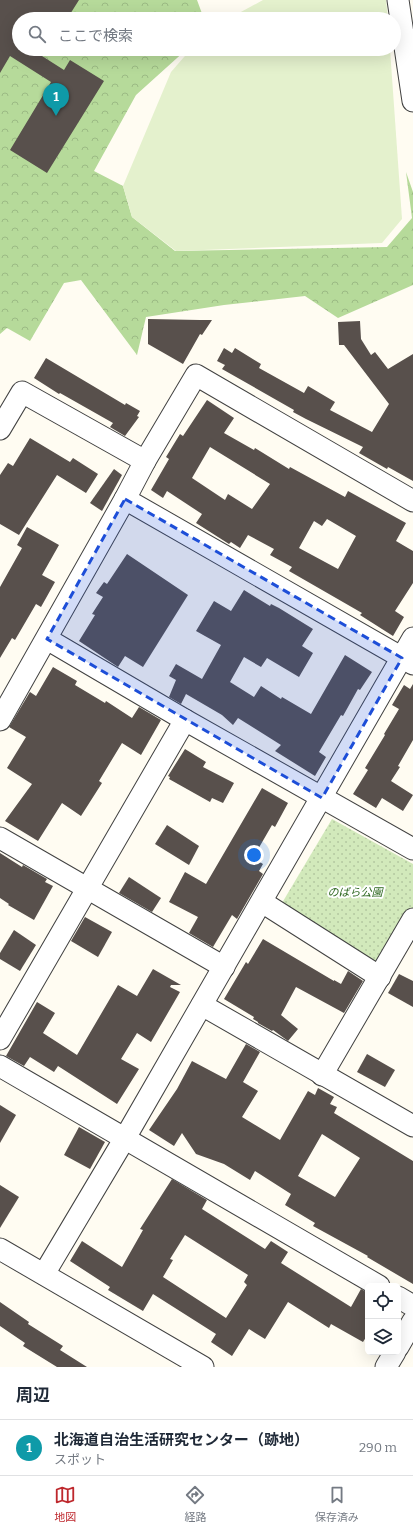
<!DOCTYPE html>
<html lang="ja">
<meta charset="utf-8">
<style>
body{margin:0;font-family:Bitter,"Noto Sans JP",serif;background:#f6f6f7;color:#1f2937}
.controls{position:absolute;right:12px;bottom:12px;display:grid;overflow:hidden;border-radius:6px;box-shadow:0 4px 16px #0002}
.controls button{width:36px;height:36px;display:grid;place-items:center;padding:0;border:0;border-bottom:1px solid #e0e1e3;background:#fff;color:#1f2937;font:20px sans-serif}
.you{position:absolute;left:254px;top:855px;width:14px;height:14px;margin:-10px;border:3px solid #fff;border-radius:50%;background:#1a73e8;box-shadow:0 0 0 6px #1a73e833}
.badge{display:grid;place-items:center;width:26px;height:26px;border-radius:50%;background:#be282d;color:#fff;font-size:13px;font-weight:700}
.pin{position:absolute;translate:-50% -33px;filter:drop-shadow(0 1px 2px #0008)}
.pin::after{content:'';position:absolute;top:21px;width:14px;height:12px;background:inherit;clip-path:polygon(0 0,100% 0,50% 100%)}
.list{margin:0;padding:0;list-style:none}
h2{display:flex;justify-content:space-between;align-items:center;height:52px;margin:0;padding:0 16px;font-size:17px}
h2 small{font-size:13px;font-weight:400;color:#747a83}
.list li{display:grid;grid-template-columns:26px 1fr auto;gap:12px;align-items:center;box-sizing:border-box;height:56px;padding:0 16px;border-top:1px solid #e0e1e3}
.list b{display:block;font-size:15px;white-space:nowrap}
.list p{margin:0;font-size:13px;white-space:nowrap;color:#747a83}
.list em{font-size:13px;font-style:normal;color:#747a83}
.icon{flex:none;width:22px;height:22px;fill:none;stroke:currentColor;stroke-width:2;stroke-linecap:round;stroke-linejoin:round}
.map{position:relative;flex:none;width:413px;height:1367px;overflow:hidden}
.search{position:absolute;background:#fff;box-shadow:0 4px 16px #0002;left:12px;right:12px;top:12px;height:44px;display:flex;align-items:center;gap:10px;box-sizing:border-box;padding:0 14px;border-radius:22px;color:#747a83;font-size:15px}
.sheet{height:108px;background:#fff}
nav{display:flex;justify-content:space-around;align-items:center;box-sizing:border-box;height:56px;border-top:1px solid #e0e1e3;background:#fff;font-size:11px;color:#747a83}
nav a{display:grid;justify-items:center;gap:2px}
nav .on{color:#be282d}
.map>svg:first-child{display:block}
</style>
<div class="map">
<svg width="413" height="1367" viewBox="0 0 413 1367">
<defs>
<pattern id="forest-crowns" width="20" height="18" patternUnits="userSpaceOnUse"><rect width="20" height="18" fill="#b6da9a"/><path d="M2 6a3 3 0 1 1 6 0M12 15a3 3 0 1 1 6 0" fill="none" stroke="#9bba84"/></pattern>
<pattern id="park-dots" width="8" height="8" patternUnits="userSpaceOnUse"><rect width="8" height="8" fill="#d2e9bb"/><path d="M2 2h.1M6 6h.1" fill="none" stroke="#b3c7a0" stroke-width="1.8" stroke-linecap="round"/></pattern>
</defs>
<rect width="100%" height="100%" fill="#fffcf2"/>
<path fill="url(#forest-crowns)" d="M0,0H197L204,19H19V49H187L136,95L94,171L123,186L132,217L175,251L387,247L412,218L406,172L413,192V285L338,318L305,296L224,305L146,317L137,355L81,280L64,283L30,341L7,328L0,334Z"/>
<path fill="url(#park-dots)" d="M332,819L413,864V908L378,969L279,908Z"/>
<g fill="#e4f1cd">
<path d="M263,0H386L388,19H228Z"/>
<path d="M191,49H390L402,219L382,243L176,251L132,217L123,186L171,72Z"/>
</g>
<g fill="#58504c" fill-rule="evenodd">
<path d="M0,0H79L67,19H19V29L13,38L19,42V49H31L64,70L70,60L104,81L47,173L10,150L51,82L10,56L0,73Z"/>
<path d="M148,319L200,320H212L202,335L200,334L183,364L148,344Z"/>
<path d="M360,321L361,339L371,355L375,352L388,369L413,354V481L388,467L387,469L359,453L363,447L306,419L293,412L294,410L222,369L225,365L217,361L224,348L232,353L235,348L261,364L259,368L304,393L308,386L335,402L330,410L372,432L389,404L344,345H339L338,322Z"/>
<path d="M46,358L125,405L126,403L140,411L137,416L139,417L125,436L110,427L113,423L60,393L59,394L34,378Z"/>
<path d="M207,400L234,418L224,433L254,450L255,448L289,469L290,467L345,497L348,491L406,523L396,541L413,551V583L395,611L404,617L393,636L360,615L362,613L289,571L292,567L270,555L274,549L248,535L240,548L231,542L229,544L196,523L202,514L167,491L163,498L151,490L169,459L166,457L180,434L183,436ZM210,447L270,484L252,509L228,494L225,500L192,478ZM327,519L356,536L338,569L299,548L314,521L322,526Z"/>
<path d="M30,438L70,462L73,458L98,474L86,493L57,475L19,535L0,524V475L8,463L13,466Z"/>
<path d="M114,469L122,475L102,511L90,503Z"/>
<path d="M27,527L59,545L42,575L55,582L41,607L36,604L15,640L12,638L0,658V587L22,548L17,545Z"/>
<path d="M127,554L188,595L143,667L125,656L118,667L79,641L95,615L92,614L103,597L96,593L104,582L107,584Z"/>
<path d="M244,590L270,606L271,604L279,608L313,629L302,646L313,653L299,677L267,658L261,667L244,657L230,682L254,697L261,686L281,699L282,697L311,714L345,655L372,672L360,690L358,689L343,716L341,715L319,752L326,757L315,776L275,751L281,745L238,718L233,725L222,715L186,694L181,704L169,697L176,680L169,676L176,664L202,679L221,645L196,631L214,601L231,611Z"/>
<path d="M53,667L77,681L75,685L105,703L106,701L132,718L139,707L161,720L141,755L122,743L99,781L102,783L81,816L62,803L38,841L5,821L32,784L7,768L26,737L9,727L30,692L36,696Z"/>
<path d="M413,684V740L398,766L400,767L391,781L413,795L403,811L382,798L376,808L353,794L368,770L365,768L385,735L384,734L399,709L392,705L404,685L410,689Z"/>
<path d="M185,749L206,762L203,767L234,783L223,803L212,798L210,802L169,779L170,777L168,776Z"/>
<path d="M262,788L288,803L275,827L272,825L253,858L263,864L259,871L263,874L237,919L232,915L213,947L189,933L198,917L169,902L185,872L206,884Z"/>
<path d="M167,825L199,846L189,865L155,844Z"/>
<path d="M0,853L22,867L23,865L47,879L45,882L53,886L34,920L8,905L9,904L0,898Z"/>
<path d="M129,877L161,898L152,912L119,893Z"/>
<path d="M85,917L112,932L98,957L71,941Z"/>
<path d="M14,930L36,945L20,971L0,959V953Z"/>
<path d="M263,939L334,981V980L341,984L348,971L363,981L344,1013L296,987L281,1015L298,1029L288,1041L273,1030L272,1031L258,1023V1022L253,1019L254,1017L224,999L246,962L248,964Z"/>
<path d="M153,969L181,985H171L170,987L180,992L151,1042L137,1033L121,1059L139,1069L117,1104L58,1066L54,1072L30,1057L24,1066L6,1056L37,1002L55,1013L43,1033L77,1055L118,985L137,996Z"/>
<path d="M399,974L413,981V1007L388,993Z"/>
<path d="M246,1044L260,1052L243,1082L258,1091L242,1117L280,1140L308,1091L315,1095L318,1088L334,1097L330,1104L337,1107L334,1113L413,1161V1284L367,1257L368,1256L313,1226L315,1223L285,1205L291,1194L255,1171L250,1180L224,1164L196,1154L182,1133L174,1146L149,1130L177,1089L192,1061L226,1079ZM322,1134L360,1158L335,1197L298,1176Z"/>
<path d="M367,1054L395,1070L385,1087L357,1072Z"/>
<path d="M0,1105L16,1115L0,1143Z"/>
<path d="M79,1127L105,1142L90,1169L64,1155Z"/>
<path d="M172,1179L207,1200L202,1209L265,1249L271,1241L288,1252L281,1263L351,1307L361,1289L368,1293V1334L363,1342L331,1324L329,1328L288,1302L265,1339L249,1329L232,1356L211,1342L216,1334L153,1294L143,1311L108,1290L110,1287L70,1261L82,1241L122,1267L143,1230L140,1229ZM185,1235L248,1275L244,1282L247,1285L226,1318L163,1277L173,1260L170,1259Z"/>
<path d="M0,1185L19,1197L0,1228Z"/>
<path d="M0,1302L29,1322L28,1324L63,1346L60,1350L87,1367H57L23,1346L25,1343L0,1326Z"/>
</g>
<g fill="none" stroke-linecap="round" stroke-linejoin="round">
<defs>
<g id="minor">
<path d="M398,0L413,101"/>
<path d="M0,429L22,392L145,461"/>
<path d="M125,499L145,461L196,375L413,501"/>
<path d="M47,639L185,720L413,849"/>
<path d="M0,720L125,499L413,664"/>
<path d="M0,838L224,967"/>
<path d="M262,902L380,977"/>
<path d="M202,1005L413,1126"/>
<path d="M0,1039L185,720"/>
<path d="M0,1066L379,1286"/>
<path d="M322,1075L413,919"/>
<path d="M0,1249L203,1367"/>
<path d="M44,1274L125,1138L413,638"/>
<path d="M398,1297L413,1306"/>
<path d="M398,1347L413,1321"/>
<path d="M386,1367L395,1352"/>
</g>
</defs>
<use href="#minor" stroke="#424242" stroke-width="23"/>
<use href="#minor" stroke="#fff" stroke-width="21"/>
</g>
<path fill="#1d4ed8" fill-opacity="0.2" stroke="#1d4ed8" stroke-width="3" stroke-dasharray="8 5" stroke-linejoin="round" d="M125,499L402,658L322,798L47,639Z"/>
<g text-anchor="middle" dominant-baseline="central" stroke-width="4" stroke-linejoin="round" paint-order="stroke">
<g font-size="11" font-style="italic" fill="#2d671f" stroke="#fff">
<text x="355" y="892">のばら公園</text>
</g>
</g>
</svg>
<div class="controls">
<button><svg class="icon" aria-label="locate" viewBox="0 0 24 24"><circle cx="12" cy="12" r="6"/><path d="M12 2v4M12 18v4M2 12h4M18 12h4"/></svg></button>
<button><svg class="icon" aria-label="layers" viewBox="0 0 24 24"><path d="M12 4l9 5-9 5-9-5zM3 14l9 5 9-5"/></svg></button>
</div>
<div class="you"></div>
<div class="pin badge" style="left:56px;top:116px;background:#0f9aa8">1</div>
<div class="search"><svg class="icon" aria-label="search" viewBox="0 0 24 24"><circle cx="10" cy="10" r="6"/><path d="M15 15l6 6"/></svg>ここで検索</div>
</div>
<section class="sheet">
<h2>周辺<small></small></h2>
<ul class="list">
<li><span class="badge" style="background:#0f9aa8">1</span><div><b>北海道自治生活研究センター（跡地）</b><p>スポット</p></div><em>290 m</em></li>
</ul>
</section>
<nav>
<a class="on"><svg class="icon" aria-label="map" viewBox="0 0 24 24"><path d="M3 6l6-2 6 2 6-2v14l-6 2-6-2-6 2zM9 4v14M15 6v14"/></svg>地図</a>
<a><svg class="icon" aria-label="directions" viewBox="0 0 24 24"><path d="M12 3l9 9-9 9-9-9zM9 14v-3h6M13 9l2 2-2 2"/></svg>経路</a>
<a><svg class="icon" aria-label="saved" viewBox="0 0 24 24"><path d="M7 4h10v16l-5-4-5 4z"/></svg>保存済み</a>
</nav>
